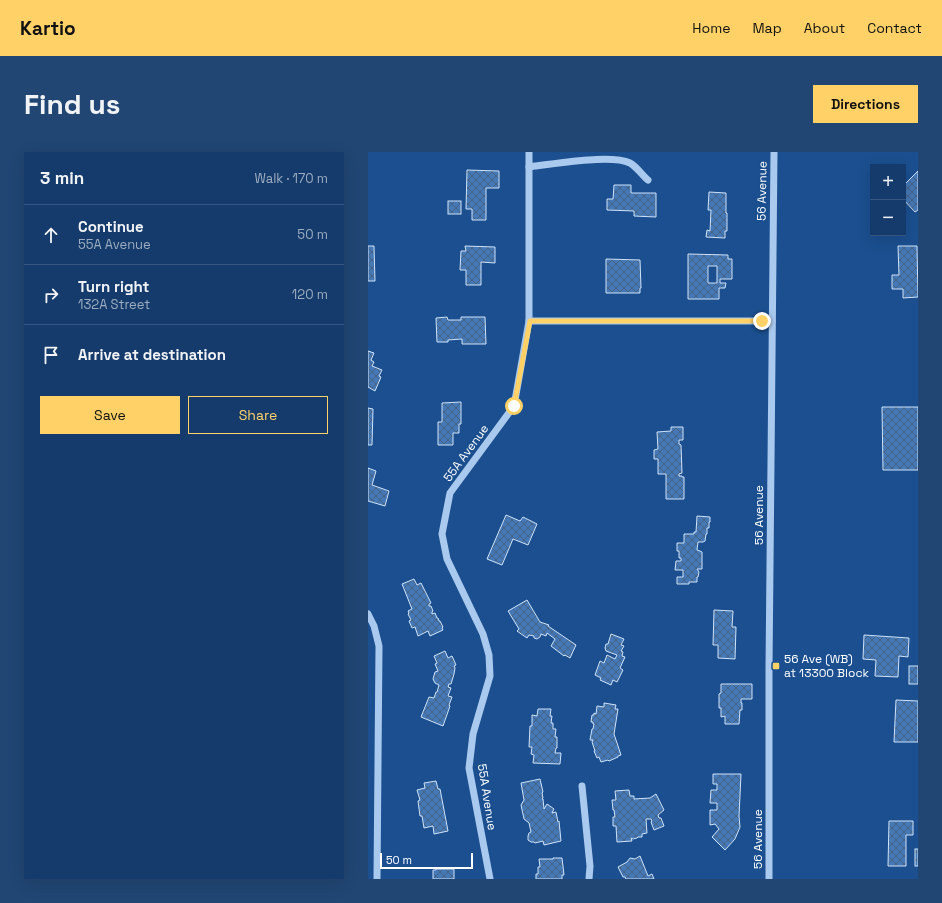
<!DOCTYPE html>
<meta charset="utf-8">
<style>
body{margin:0;font-family:"Space Grotesk",sans-serif;background:#214673;color:#f1f3f6}
.controls{position:absolute;right:12px;top:12px;display:grid;overflow:hidden;border-radius:0px;box-shadow:0 4px 16px #0002}
.controls button{width:36px;height:36px;display:grid;place-items:center;padding:0;border:0;border-bottom:1px solid #33557e;background:#143b6b;color:#f1f3f6;font:20px sans-serif}
.scale{position:absolute;left:12px;bottom:10px;width:93px;box-sizing:border-box;padding-left:4px;border:2px solid #fff;border-top:0;font-size:11px;line-height:14px;white-space:nowrap;color:#fff;-webkit-text-stroke:3px #1b4f8f;paint-order:stroke}
.stop{position:absolute;width:12px;height:12px;margin:-9px;border:3px solid #ffd166;border-radius:50%;background:#fff}
.stop.end{background:#ffd166;border-color:#fff;box-shadow:0 1px 4px #0008}
.list{margin:0;padding:0;list-style:none}
h2{display:flex;justify-content:space-between;align-items:center;height:52px;margin:0;padding:0 16px;font-size:17px}
h2 small{font-size:13px;font-weight:400;color:#9dadc1}
.list li{display:grid;grid-template-columns:26px 1fr auto;gap:12px;align-items:center;box-sizing:border-box;height:60px;padding:0 16px;border-top:1px solid #33557e}
.list b{display:block;font-size:15px;white-space:nowrap}
.list p{margin:0;font-size:13px;white-space:nowrap;color:#9dadc1}
.list em{font-size:13px;font-style:normal;color:#9dadc1}
.actions{display:flex;gap:8px;padding:12px 16px}
.actions a{flex:1;padding:9px 0;border:1px solid #ffd166;border-radius:0px;text-align:center;font-size:14px;color:#ffd166}
.actions .main{background:#ffd166;color:#111}
.icon{flex:none;width:22px;height:22px;fill:none;stroke:currentColor;stroke-width:2;stroke-linecap:round;stroke-linejoin:round}
.map{position:relative;flex:none;width:550px;height:727px;overflow:hidden;border-radius:0px}
header{display:flex;align-items:center;gap:24px;box-sizing:border-box;height:56px;padding:0 20px;background:#ffd166;color:#111}
header strong{font-size:19px}
nav{display:flex;gap:22px;margin-inline-start:auto;font-size:14px}
.intro{display:flex;align-items:center;justify-content:space-between;box-sizing:border-box;height:96px;padding:0 24px}
h1{margin:0;font-size:28px}
.button{padding:10px 18px;border-radius:0px;background:#ffd166;color:#111;font-size:14px;font-weight:700}
main{display:flex;gap:24px;padding:0 24px}
aside{flex:1;background:#143b6b;border-radius:0px;box-shadow:0 4px 16px #0002}
.map>svg:first-child{display:block}
</style>
<header>
<strong>Kartio</strong>
<nav><a>Home</a><a>Map</a><a>About</a><a>Contact</a></nav>
</header>
<div class="intro"><h1>Find us</h1><a class="button">Directions</a></div>
<main>
<aside>
<h2>3 min<small>Walk · 170 m</small></h2>
<ul class="list">
<li><svg class="icon" aria-label="ahead" viewBox="0 0 24 24"><path d="M12 20V5M6 11l6-6 6 6"/></svg><div><b>Continue</b><p>55A Avenue</p></div><em>50 m</em></li>
<li><svg class="icon" aria-label="right" viewBox="0 0 24 24"><path d="M7 20v-9h11M14 6l5 5-5 5"/></svg><div><b>Turn right</b><p>132A Street</p></div><em>120 m</em></li>
<li><svg class="icon" aria-label="arrive" viewBox="0 0 24 24"><path d="M6 21V4h12l-3 4 3 4H6"/></svg><div><b>Arrive at destination</b></div></li>
</ul>
<div class="actions"><a class="main">Save</a><a>Share</a></div>
</aside>
<div class="map">
<svg width="550" height="727" viewBox="0 0 550 727">
<defs>
<pattern id="building-cross-hatch" width="8" height="8" patternUnits="userSpaceOnUse"><rect width="8" height="8" fill="#4478b7"/><path d="M0 0l8 8M0 8l8-8" fill="none" stroke="#486282"/></pattern>
</defs>
<rect width="100%" height="100%" fill="#1b4f8f"/>
<g fill="url(#building-cross-hatch)" stroke="#cfe3fa" fill-rule="evenodd">
<path d="M99,18L131,19V36H118V68H104V57H98Z"/>
<path d="M550,19V58L547,60L535,47V34Z"/>
<path d="M246,33H263V41H288V65L266,64V59L239,58V47H245Z"/>
<path d="M341,40L358,41V61H359V79H357V86L338,85L339,78L342,79L343,58H340Z"/>
<rect x="80" y="49" width="13" height="13"/>
<path d="M0,94H6L7,129H0Z"/>
<path d="M97,94L127,95V111L113,110V133H98V118H92L93,99H98Z"/>
<path d="M530,94H549L550,145L535,146V137H524V123H531Z"/>
<path d="M320,102L360,103V107H364V127H352V131H358L357,136H351V147H320ZM340,114H349V131H340Z"/>
<path d="M238,107L272,108L273,136H272V141H238Z"/>
<path d="M79,165L80,168H93V165H117L118,192H94V187L80,188V190H69L68,166Z"/>
<path d="M0,199L6,201L3,208L6,210L4,214L14,218L11,224L13,225L7,239L0,235Z"/>
<path d="M93,250V272H91V281H85V293H70V270H74V251Z"/>
<path d="M514,255H550V318H515Z"/>
<path d="M0,256L5,257L4,293H0Z"/>
<path d="M303,275H315V288H311V292L313,293L314,321L311,322V324H314V325H316V347H298V322H290V307H286V298L290,297L289,280L303,279Z"/>
<path d="M0,316L8,319L4,333L21,339L17,354L0,349Z"/>
<path d="M138,363L152,369L155,365L169,372L160,393L145,387L134,413L119,407Z"/>
<path d="M329,364L342,365V370H341V376H339V382H338L337,389L335,390H330L329,398L332,399L334,400V417H329L331,420L330,425H329V430H321V432H309V425H315V418H307L308,409H313V406H311V399H309V391H316V382H326V380H328Z"/>
<path d="M46,427L49,433L53,431L63,451L61,452V454H63L65,459L64,460V462L67,461L69,466H70L71,469H72L75,475L74,476L75,478L62,484L60,479L50,484L47,475L44,476L41,469L43,468L40,462L41,461L40,459L44,457L34,432Z"/>
<path d="M159,448L172,470L181,473L180,474L208,493L202,506L197,503L196,504L183,494L187,487L179,481L178,484L173,482L172,485L169,487L166,486V484L161,483L159,486L149,479L151,477L140,459Z"/>
<path d="M346,458L365,459L364,475H368L367,507L350,506V493H345Z"/>
<path d="M243,482L256,487L253,493L256,494L253,499L255,500L254,504L257,505L252,516L255,518L249,530L245,528L243,533L232,528L233,526L227,523L232,509L236,511L239,503L247,507L249,503L238,499L237,496L238,492H240Z"/>
<path d="M496,483L541,486L540,505L531,504L530,525L507,524L508,508L495,507Z"/>
<path d="M77,499L80,506L84,504L88,513L86,514L87,516L86,522L83,532H81L80,535L83,536L80,544L84,545L81,553L82,554L75,574L53,565L61,545L66,546L68,540H69L71,533L67,531L65,527L67,520L70,519L67,512L69,511L66,504Z"/>
<rect x="541" y="514" width="9" height="18"/>
<path d="M353,532H384V547H373V551H374V558H372L371,572H357V564L353,565V556H351V542L353,541Z"/>
<path d="M528,548L550,549V590H526Z"/>
<path d="M236,551L248,553L247,557H250L246,582L253,603L250,604V605L241,609L240,608L233,610L231,605L229,606L226,599H227L224,590L225,588H222L224,577H225L226,572H225V570H223L224,563H226V561L228,562L229,554L236,555Z"/>
<path d="M170,557H183L182,564H184L183,571H185V577H188L187,585H189V596H188L187,601H193L192,612L165,611L166,603L163,602L164,595H161L162,574H164V563L169,564Z"/>
<path d="M345,622H373L371,664L372,675L367,687L357,698L344,685L351,677L347,672L342,673V658H349V651H342L343,638H349V632H345Z"/>
<path d="M172,627L175,640L174,641L175,646L174,647H175L176,657L179,652L186,657L184,661L188,660L190,670L191,669L193,689L176,693L175,689L167,691L166,690H163L160,688V684L161,681L163,680L161,671L156,667L153,653L156,648L153,631Z"/>
<path d="M68,629L70,637H72L80,679L66,682L65,674L56,676L54,664H52L50,649L52,648L49,638L57,636L56,631Z"/>
<path d="M261,638L262,644H266V647L282,646L288,642L296,658L290,663L291,666H293L296,674L286,678L283,670L284,669L283,667H278L279,681L274,682V685H270L269,686L265,687L263,686L264,689L249,690L248,674H245V665H247L246,658H245L244,648H248L247,639Z"/>
<path d="M521,669H545V683H538V714H520Z"/>
<rect x="547" y="697" width="3" height="17"/>
<path d="M272,704L280,724L284,722L286,727H258L257,725H255L250,715L259,710L262,706L267,707Z"/>
<path d="M185,706H194L196,723H194V727H168V722H170V715H172L171,707H185Z"/>
<path d="M68,717H86V727H65V718H68Z"/>
</g>
<g fill="none" stroke-linecap="round" stroke-linejoin="round">
<g stroke="#a9c9ee" stroke-width="7">
<path d="M161,15C184,12 243,2 262,11C268,14 275,24 280,28"/>
<path d="M161,169H404"/>
<path d="M0,462L6,474L11,494L9,727"/>
<path d="M214,634L222,714L221,727"/>
<path d="M122,727L101,616L105,582L122,524L121,503L115,482L79,407L74,382L82,341L146,254L161,169V0"/>
<path d="M401,727V517L406,0"/>
</g>
</g>
<g fill="none" stroke-linecap="round" stroke-linejoin="round">
<path stroke="#ffd166" stroke-width="5" d="M146,254L162,169H394"/>
</g>
<rect fill="#ffd166" stroke="#1b4f8f" stroke-width="1.5" x="404" y="510" width="8" height="8" rx="2"/>
<g text-anchor="middle" dominant-baseline="central" stroke-width="3" stroke-linejoin="round" paint-order="stroke">
<g font-size="12" fill="#fff" stroke="#1b4f8f">
<text transform="translate(394 39) rotate(-89)">56 Avenue</text>
<text transform="translate(98 301) rotate(-54)">55A Avenue</text>
<text transform="translate(391 363) rotate(-90)">56 Avenue</text>
<text transform="translate(119 645) rotate(81)">55A Avenue</text>
<text transform="translate(390 687) rotate(-90)">56 Avenue</text>
</g>
<g font-size="12" fill="#fff" stroke="#1b4f8f" text-anchor="start">
<text x="416" y="507">56 Ave (WB)<tspan x="416" dy="14">at 13300 Block</tspan></text>
</g>
</g>
</svg>
<div class="controls">
<button>+</button>
<button>−</button>
</div>
<div class="scale">50 m</div>
<div class="stop" style="left:146px;top:254px"></div>
<div class="stop end" style="left:394px;top:169px"></div>
</div>
</main>
